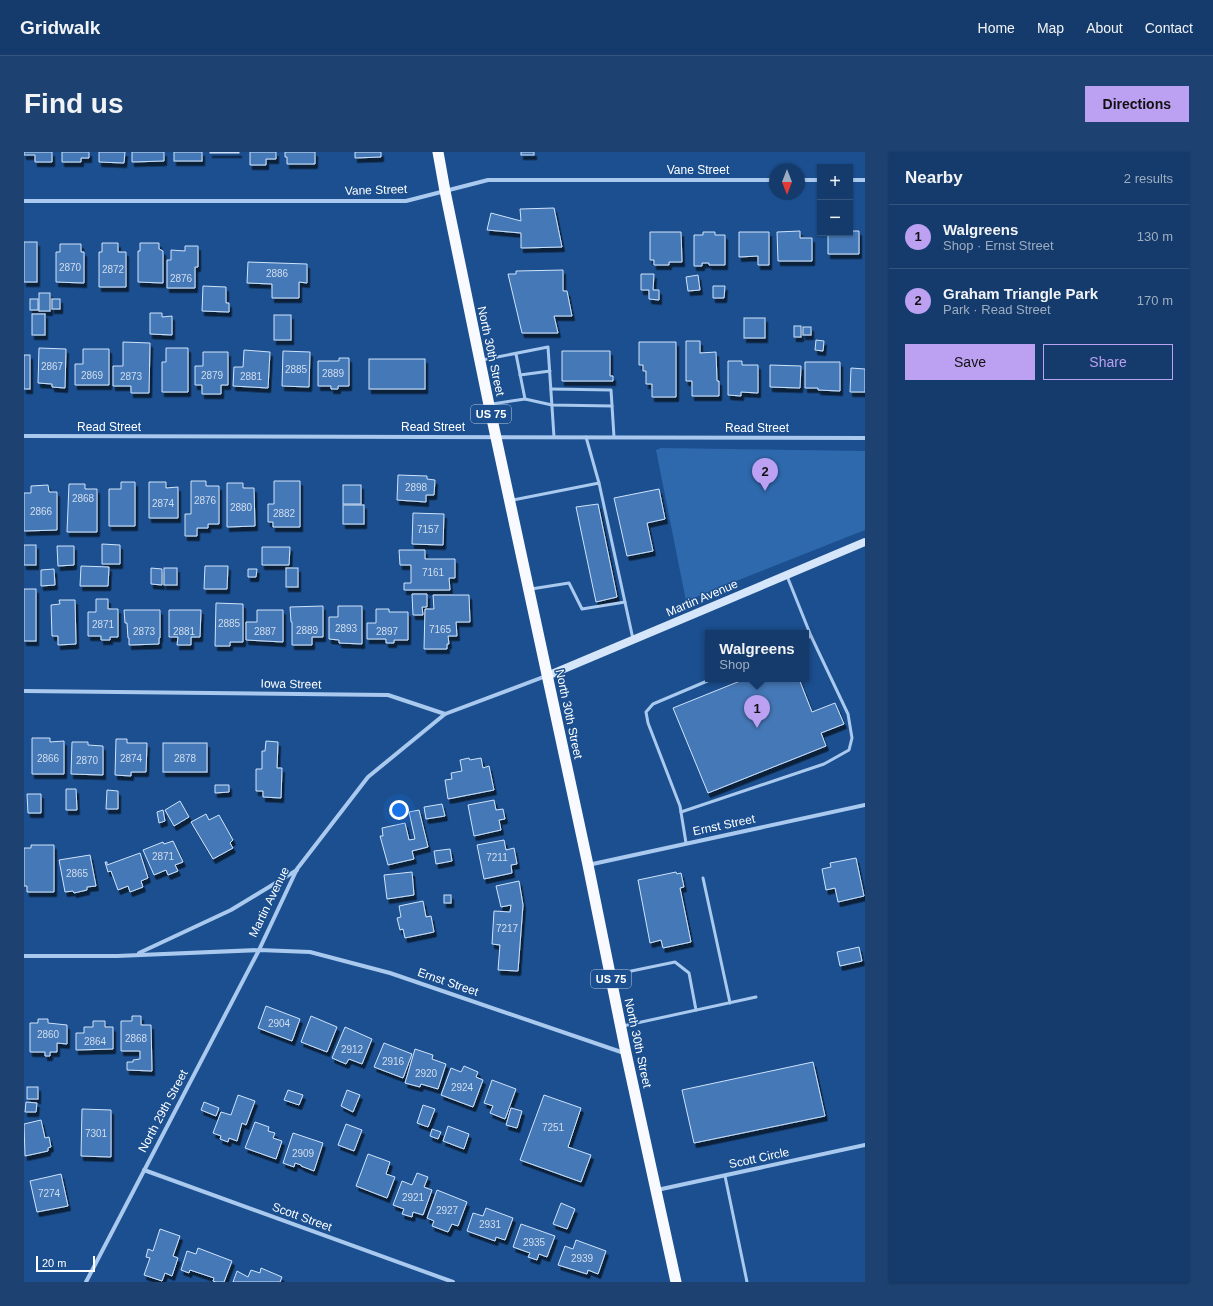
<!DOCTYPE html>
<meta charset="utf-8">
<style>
body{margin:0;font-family:Arial,sans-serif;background:#1d4271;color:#f1f3f6}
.controls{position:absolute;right:12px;top:12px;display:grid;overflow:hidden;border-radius:0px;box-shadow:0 1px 3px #0004}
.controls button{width:36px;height:36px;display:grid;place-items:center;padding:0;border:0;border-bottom:1px solid #33557e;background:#143b6b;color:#f1f3f6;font:20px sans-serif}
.compass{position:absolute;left:745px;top:12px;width:36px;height:36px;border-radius:50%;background:#143b6b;box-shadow:0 1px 3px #0004;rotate:180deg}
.scale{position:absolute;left:12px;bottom:10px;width:59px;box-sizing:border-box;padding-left:4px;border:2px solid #fff;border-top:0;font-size:11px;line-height:14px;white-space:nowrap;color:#fff;-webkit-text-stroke:3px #1b4f8f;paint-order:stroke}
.you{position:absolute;left:375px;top:658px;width:14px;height:14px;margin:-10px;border:3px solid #fff;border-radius:50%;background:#1a73e8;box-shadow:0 0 0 6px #1a73e833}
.badge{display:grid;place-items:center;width:26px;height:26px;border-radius:50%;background:#bca0f2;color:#111;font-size:13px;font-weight:700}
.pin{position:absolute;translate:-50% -33px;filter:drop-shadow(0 1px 2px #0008)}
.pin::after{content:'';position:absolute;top:21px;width:14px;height:12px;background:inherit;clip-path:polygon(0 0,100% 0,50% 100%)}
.popup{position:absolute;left:681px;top:478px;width:104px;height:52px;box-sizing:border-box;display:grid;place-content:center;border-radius:0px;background:#143b6b;filter:drop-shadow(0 1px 3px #0005);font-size:13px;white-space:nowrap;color:#9dadc1}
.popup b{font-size:15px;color:#f1f3f6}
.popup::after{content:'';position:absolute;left:50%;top:100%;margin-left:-8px;border:8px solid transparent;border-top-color:#143b6b}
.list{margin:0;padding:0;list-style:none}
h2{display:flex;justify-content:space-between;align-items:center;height:52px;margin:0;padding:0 16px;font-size:17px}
h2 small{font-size:13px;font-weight:400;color:#9dadc1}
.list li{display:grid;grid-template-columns:26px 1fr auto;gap:12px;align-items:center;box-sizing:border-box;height:64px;padding:0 16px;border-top:1px solid #33557e}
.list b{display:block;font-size:15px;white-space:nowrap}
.list p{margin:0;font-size:13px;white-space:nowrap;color:#9dadc1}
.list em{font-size:13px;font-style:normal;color:#9dadc1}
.actions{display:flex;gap:8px;padding:12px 16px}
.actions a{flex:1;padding:9px 0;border:1px solid #bca0f2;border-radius:0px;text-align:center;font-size:14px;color:#bca0f2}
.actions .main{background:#bca0f2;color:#111}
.map{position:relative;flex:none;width:841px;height:1130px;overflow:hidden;border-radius:0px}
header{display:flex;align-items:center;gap:24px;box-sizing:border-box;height:56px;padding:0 20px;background:#143b6b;border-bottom:1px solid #33557e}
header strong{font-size:19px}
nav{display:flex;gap:22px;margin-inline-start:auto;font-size:14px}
.intro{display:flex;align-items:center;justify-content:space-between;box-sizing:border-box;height:96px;padding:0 24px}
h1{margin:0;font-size:28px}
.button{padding:10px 18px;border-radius:0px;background:#bca0f2;color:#111;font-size:14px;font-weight:700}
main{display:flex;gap:24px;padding:0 24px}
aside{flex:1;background:#143b6b;border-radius:0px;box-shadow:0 1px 3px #0004}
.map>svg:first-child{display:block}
</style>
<header>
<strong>Gridwalk</strong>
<nav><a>Home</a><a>Map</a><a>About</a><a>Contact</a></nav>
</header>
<div class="intro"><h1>Find us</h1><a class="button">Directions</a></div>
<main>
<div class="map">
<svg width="841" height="1130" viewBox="0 0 841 1130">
<defs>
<filter id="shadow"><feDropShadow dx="2.5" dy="4.5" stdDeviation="0" flood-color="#0009"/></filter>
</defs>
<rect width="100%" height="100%" fill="#1b4f8f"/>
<path fill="#2e69ad" d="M637,296L841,299V378L662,449L632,298Z"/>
<g fill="#4478b7" stroke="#cfe3fa" filter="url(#shadow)">
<path d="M0,0H28V10H11V3H0Z"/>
<path d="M38,0H65V6H57V10H38Z"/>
<path d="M75,0H101L100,11L75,10Z"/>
<path d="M108,0H140V9L108,10Z"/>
<rect x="150" y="0" width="28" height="9"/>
<rect x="186" y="0" width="29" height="1"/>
<path d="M226,0H252V7H242V13H226Z"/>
<path d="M261,0H291V12H263V5H261Z"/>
<path d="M331,0H357V5L331,6Z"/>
<rect x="497" y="0" width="13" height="3"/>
<path d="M530,56L538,95L497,96V81L463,78L467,61L497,69L496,57Z"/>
<path d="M776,79V86H788V109H754L753,80Z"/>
<path d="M826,79H835V102H804V81H826Z"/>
<path d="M626,80H657L658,110H645V113H630V108H626Z"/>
<path d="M679,80H691V83H701V113H685V111H678V114H670V83H679Z"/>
<path d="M715,80H745V113H734V104L715,105Z"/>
<rect x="0" y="90" width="13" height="40"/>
<path d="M78,91H94V100H102V135H75V100H78Z"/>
<path d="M116,91H135V97L139,99V131L114,130V99H116Z"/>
<path d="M36,92H57V100H60V131L32,130V100H36Z"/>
<path d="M161,94H174V115H171V136H143V108H147V98L161,99Z"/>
<path d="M224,110L283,112V131L275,130V146H248V132L223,131Z"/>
<path d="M539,118V139H543L548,164H530L534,181H498L484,122H492V119Z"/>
<path d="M617,122H630L629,138H635V148L625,147V138H617Z"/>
<path d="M674,123L676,138L664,139L662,125Z"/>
<path d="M179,134L202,135V151H205V160L178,159Z"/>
<path d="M689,134H701L700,146H689Z"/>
<rect x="15" y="141" width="11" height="18"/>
<rect x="6" y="147" width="8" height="11"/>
<rect x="28" y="147" width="8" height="10"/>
<path d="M126,161H138V165L148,164V183L126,182Z"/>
<rect x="8" y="162" width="13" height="21"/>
<rect x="250" y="163" width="17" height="25"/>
<rect x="720" y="166" width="21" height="20"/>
<rect x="770" y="174" width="7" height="11"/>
<rect x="779" y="175" width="8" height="8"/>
<path d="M792,188L800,189L799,199L791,198Z"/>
<path d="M662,189H676V201L692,200L693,229H695V244H668V229H662Z"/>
<path d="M99,190L126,191L125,241H107V234H89V214H99Z"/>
<path d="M615,190H652V245H628V232H622V219H619V213H615Z"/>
<path d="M15,196L42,197L41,236L28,235V232L14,231Z"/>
<path d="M142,196H164V240H138V210H142Z"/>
<path d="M59,197H85V233H51V212H59Z"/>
<path d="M220,198L246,200L244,236L209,234L210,215H219Z"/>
<path d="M259,199L286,200L285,235L258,234Z"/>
<path d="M538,199H586V224H589V229H538Z"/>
<path d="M179,200H204V233H197V242H178V233H171V214H179Z"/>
<rect x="0" y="203" width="6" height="34"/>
<path d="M315,206H325V234H314V237H307V234H294V209H315Z"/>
<rect x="345" y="207" width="56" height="30"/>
<path d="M704,209H718V213H734V241L717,240V244L704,243Z"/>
<path d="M781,210H816V239L794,238V236H781Z"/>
<path d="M746,213L777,214L776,236L746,235Z"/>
<path d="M827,216L841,217V240H826Z"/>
<path d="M374,323L403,324V327L411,328L410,343H402V350L373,348Z"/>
<path d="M167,329H182V334H195V372H184V376H173V384H161V362H167Z"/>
<path d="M250,329H276V375H249V370H244V352H250Z"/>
<path d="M97,330H111V374H85V337H97Z"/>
<path d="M125,330H142V336L154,335V366H125Z"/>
<path d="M203,331H219V336H230L231,374L203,375Z"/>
<path d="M45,332H61V337H73V380H43Z"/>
<path d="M24,333L25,340H33V378L0,379V341H7V334Z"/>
<rect x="319" y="333" width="18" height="19"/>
<path d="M635,337L641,367L623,371L629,399L603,404L590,346Z"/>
<path d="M574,352L593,445L572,450L552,355Z"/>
<rect x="319" y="353" width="21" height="19"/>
<path d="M389,361L420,362L419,393L388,392Z"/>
<path d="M78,392L96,393V412H78Z"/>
<rect x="0" y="393" width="12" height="20"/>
<path d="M33,394H50V413L34,414Z"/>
<path d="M238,395H266L265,413H238Z"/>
<path d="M375,398H401V407H431V426H425L426,438H380V431H387V413H376Z"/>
<path d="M57,414L85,415L84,434H56Z"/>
<path d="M181,414H204L203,437H180Z"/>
<path d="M127,416L138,417V433L127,432Z"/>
<rect x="140" y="416" width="13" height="17"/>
<rect x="262" y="416" width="12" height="19"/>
<path d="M30,417L31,433L17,434V418Z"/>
<path d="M224,417H233L232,425H224Z"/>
<rect x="0" y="437" width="12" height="52"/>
<path d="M388,442H403V455H398L399,463H389Z"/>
<path d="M409,443H445L446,470H432L433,484H424L425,492H423V497H400L401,457H410Z"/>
<path d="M72,447H84V457H94V485H86V488H77V484H64V460H72Z"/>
<path d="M35,448H51L52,492L34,493V484H28L27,453L36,452Z"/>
<path d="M192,451L219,452V490H206V494H191Z"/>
<path d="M299,454V485H288V493H268V470H267L266,455Z"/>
<path d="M314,454H338V492L315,491V488L305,487V465H314Z"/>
<path d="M352,457H365V460H384V488H370V491H362V487H343V471H352Z"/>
<path d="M100,458H136V486H135V492L105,493V486H104L103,471H101Z"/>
<path d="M145,458H177L176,485H167V493H153L154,485H145Z"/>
<path d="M233,458H259V490L222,488V470H233Z"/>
<path d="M721,527H775L788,560L811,551L820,572L797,581L802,594L684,641L649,556Z"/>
<path d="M8,586H26V590L40,589V622H8Z"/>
<path d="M92,587H103V591H123L122,620H107V624L91,623Z"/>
<path d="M242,589L254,590L253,616H258L257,646L239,645V639H232V617H238V599H241Z"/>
<path d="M48,590H64V593L79,594V623L47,622Z"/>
<rect x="139" y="591" width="44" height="29"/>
<path d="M445,606L446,608L457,606L459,616L465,614L470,638L424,647L421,628L428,627L427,621L438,619L436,608Z"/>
<path d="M191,633H205V640L191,641Z"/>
<path d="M42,637H52L53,658H42Z"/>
<path d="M83,638L94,639V657H82Z"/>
<path d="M3,642H17V661H4Z"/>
<path d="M470,648L472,658L479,657L481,667L475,668L477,678L450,684L444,653Z"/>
<path d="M156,649L165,665L150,674L141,658Z"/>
<path d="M418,652L421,664L402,667L400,655Z"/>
<path d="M139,658L141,669L135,671L133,660Z"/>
<path d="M395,658L404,695L388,699L390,707L364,713L356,684H359L358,676L381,671L385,688L391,687L385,660Z"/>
<path d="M182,662L185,668L195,663L209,688L206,691L209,696L189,707L167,670Z"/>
<path d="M480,688L482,698L490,696L493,712L487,713L488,721L460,727L453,693Z"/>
<path d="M149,689L159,710L151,713L154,719L144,723L142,718L130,723L119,698L139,690L140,692Z"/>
<path d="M7,693H30V740H3V734H0V696H7Z"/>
<path d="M426,697L428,709L412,712L410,699Z"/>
<path d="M116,701L124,726L117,729L119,735L106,740L104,734L94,738L87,719L84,720L81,710H83V713Z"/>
<path d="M66,703L72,734L63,735V738L50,741L49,739L41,740L35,708Z"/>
<path d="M832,706L840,744L814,750L811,736L802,738L798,717L807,715L806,711Z"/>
<path d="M388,720L390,743L363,747L360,723Z"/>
<path d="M652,720L653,722L657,721L660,735L656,736L667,790L639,796L637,788L626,791L614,728Z"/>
<path d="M495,729L499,753L494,819L474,818L476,793L468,792L470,759L486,760L487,753L477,755L472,734Z"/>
<rect x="420" y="743" width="7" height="8"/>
<path d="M399,749L402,765L407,764L410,780L381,786L379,777L376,778L373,766L377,765L375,754Z"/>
<path d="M835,795L838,809L816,814L813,800Z"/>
<path d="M242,854L276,867L268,889L234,876Z"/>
<path d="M108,864H117V873H127L128,919L103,918V910H109V908L116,907V899H97V869H108Z"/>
<path d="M287,864L313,875L303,900L277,890Z"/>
<path d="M14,867H24V871L43,873V892L33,891V900H26V904H21V900H6V871H14Z"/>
<path d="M69,869H81V875H89V897L52,898V881H60V875H69Z"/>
<path d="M321,875L348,887L338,912L325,907L322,912L308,906Z"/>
<path d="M360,891L388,902L379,926L350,915Z"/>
<path d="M391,897L409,903L408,907L422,912L414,937L397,932L396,935L381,931Z"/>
<path d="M789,910L801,964L670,991L658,938Z"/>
<path d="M440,914L454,920L452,925L459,928L449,955L417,943L427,916L437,920Z"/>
<path d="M468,928L492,937L481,967L466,961L469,954L460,951Z"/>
<rect x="3" y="935" width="11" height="12"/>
<path d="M264,938L279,943L275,953L260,948Z"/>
<path d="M323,938L336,943L329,960L317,954Z"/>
<path d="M214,943L231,949L222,973L218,971L213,989L205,986L204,990L196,987L197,984L189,981L197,960L207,963Z"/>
<path d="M520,943L557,956L544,995L567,1003L557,1030L496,1008Z"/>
<path d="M2,950L13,951L12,960H1Z"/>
<path d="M180,950L195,956L192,964L177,958Z"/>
<path d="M399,953L411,957L404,975L393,971Z"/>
<path d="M487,956L498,959L493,976L482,973Z"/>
<path d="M58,957L87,958V1005L57,1004Z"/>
<path d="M17,968L21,986L25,985L27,995L24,996V999L1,1004L0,972Z"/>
<path d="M231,970L245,975L244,979L251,981L249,986L258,989L252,1007L221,996Z"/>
<path d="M322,972L338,978L330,999L314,993Z"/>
<path d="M424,974L445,982L440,997L419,989Z"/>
<path d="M408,977L417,980L414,987L406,984Z"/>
<path d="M269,981L299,991L290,1019L277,1014V1013L271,1011L270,1015L259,1011Z"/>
<path d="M344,1002L366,1010L362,1022L371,1025L363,1046L332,1034Z"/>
<path d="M393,1021L404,1025L400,1035L408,1038L399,1063L389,1060L388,1065L378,1062L380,1057L369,1053L378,1029L388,1033Z"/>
<path d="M37,1022L44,1054L13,1060L6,1029Z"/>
<path d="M413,1038L443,1050L434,1074L428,1072L424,1080L408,1074L410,1069L403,1066Z"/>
<path d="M537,1051L551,1057L543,1077L529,1072Z"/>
<path d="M462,1056L489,1066L481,1088L472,1085L471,1089L443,1079L449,1061L459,1064Z"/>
<path d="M497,1072L531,1084L523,1105L515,1102L513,1108L504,1105L506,1101L489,1095Z"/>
<path d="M136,1077L156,1084L149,1104L154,1106L148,1124L141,1121L138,1129L120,1123L126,1106L122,1105L124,1097L129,1099Z"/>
<path d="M552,1088L582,1099L574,1122L564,1118L563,1122L534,1113L541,1094L549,1097Z"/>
<path d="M174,1096L208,1109L200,1130H192L189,1129L190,1126L166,1118L165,1121L157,1118L163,1099L172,1102Z"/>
<path d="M237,1116L258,1125L256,1130H209L213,1119L224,1125L227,1118L236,1121Z"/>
</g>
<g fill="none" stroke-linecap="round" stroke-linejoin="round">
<g stroke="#a9c9ee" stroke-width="3">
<path d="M458,208L524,195L530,285"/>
<path d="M496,223L526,219"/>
<path d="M527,237L587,238L590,285"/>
<path d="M501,247L528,253L588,254"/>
<path d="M468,252L501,247L492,202"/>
<path d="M562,285L575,331"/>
<path d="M489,348L575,331L609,487"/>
<path d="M763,424L787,484L782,486"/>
<path d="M507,437L545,431L558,457L601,450"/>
<path d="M657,660L800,612L825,598L828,586L824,562L787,484"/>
<path d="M662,691L656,654L624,571L622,560L629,552L688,527"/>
<path d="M679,726L706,851"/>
<path d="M588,823L651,810L665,821L672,858"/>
<path d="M599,874L732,845"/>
<path d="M701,1024L723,1130"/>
</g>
<g stroke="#a9c9ee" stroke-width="4">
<path d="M775,28H796"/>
<path d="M826,28H841"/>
<path d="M0,49H382L464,28H751"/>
<path d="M0,284L841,286"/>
<path d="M0,539L364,543L421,562L522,524"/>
<path d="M564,713L841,653"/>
<path d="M115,801L207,758L273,718"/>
<path d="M0,804H93L235,798L273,717L344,625L421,562"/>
<path d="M120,1018L429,1130"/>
<path d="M633,1038L841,993"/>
<path d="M62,1130L235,798L286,800L366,821L600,901"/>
</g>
<path stroke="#d6e6fa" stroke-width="8" d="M523,524L841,390"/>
<path stroke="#f8faff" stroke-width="11" d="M414,0L421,39L465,253L564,713L602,901L652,1130"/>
</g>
<g text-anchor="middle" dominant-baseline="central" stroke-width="3" stroke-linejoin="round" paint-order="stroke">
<g font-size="10" fill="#d0dded">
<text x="46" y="115">2870</text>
<text x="89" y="117">2872</text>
<text x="253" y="121">2886</text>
<text x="157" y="126">2876</text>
<text x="28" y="214">2867</text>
<text x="272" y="217">2885</text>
<text x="309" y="221">2889</text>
<text x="68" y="223">2869</text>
<text x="188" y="223">2879</text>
<text x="107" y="224">2873</text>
<text x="227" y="224">2881</text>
<text x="392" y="335">2898</text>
<text x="59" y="346">2868</text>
<text x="181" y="348">2876</text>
<text x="139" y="351">2874</text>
<text x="217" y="355">2880</text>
<text x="17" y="359">2866</text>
<text x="260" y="361">2882</text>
<text x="404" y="377">7157</text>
<text x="409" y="420">7161</text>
<text x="205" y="471">2885</text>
<text x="79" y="472">2871</text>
<text x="322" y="476">2893</text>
<text x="416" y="477">7165</text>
<text x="283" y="478">2889</text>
<text x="120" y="479">2873</text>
<text x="160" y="479">2881</text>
<text x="241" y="479">2887</text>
<text x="363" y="479">2897</text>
<text x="24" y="606">2866</text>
<text x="107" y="606">2874</text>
<text x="161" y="606">2878</text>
<text x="63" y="608">2870</text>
<text x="139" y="704">2871</text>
<text x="473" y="705">7211</text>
<text x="53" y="721">2865</text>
<text x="483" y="776">7217</text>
<text x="255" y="871">2904</text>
<text x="24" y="882">2860</text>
<text x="112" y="886">2868</text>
<text x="71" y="889">2864</text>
<text x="328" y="897">2912</text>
<text x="369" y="909">2916</text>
<text x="402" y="921">2920</text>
<text x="438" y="935">2924</text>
<text x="529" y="975">7251</text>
<text x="72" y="981">7301</text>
<text x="279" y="1001">2909</text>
<text x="25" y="1041">7274</text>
<text x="389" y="1045">2921</text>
<text x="423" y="1058">2927</text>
<text x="466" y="1072">2931</text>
<text x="510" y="1090">2935</text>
<text x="558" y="1106">2939</text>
</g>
<g fill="#1b4f8f" stroke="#bbcadd" stroke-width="1">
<rect x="447" y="253" width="40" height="18" rx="3"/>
<rect x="567" y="818" width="40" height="18" rx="3"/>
</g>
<g font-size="11" font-weight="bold" fill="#fff">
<text x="467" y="262">US 75</text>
<text x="587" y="827">US 75</text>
</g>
<g font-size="12" fill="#fff" stroke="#1b4f8f">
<text x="674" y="18">Vane Street</text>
<text transform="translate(352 38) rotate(-2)">Vane Street</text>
<text transform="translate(467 199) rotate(78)">North 30th Street</text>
<text x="85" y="275">Read Street</text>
<text x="409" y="275">Read Street</text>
<text x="733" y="276">Read Street</text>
<text transform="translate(678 446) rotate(-23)">Martin Avenue</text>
<text transform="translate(267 532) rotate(1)">Iowa Street</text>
<text transform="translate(545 562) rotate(78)">North 30th Street</text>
<text transform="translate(700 673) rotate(-12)">Ernst Street</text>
<text transform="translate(245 750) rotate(-64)">Martin Avenue</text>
<text transform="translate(424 830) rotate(19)">Ernst Street</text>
<text transform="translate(614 891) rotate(78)">North 30th Street</text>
<text transform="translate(139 959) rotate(-62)">North 29th Street</text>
<text transform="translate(735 1006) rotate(-12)">Scott Circle</text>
<text transform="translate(278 1065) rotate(20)">Scott Street</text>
</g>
</g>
</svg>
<div class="controls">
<button>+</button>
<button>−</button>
</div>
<svg class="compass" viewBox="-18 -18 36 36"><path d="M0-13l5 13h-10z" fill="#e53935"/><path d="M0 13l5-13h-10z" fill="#9dadc1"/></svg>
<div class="scale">20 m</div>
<div class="you"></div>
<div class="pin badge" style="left:733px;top:576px">1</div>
<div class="popup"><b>Walgreens</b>Shop</div>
<div class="pin badge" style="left:741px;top:339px">2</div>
</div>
<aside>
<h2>Nearby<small>2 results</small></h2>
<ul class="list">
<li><span class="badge">1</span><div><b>Walgreens</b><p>Shop · Ernst Street</p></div><em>130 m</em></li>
<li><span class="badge">2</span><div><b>Graham Triangle Park</b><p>Park · Read Street</p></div><em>170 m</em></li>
</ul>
<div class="actions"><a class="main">Save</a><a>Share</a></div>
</aside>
</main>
